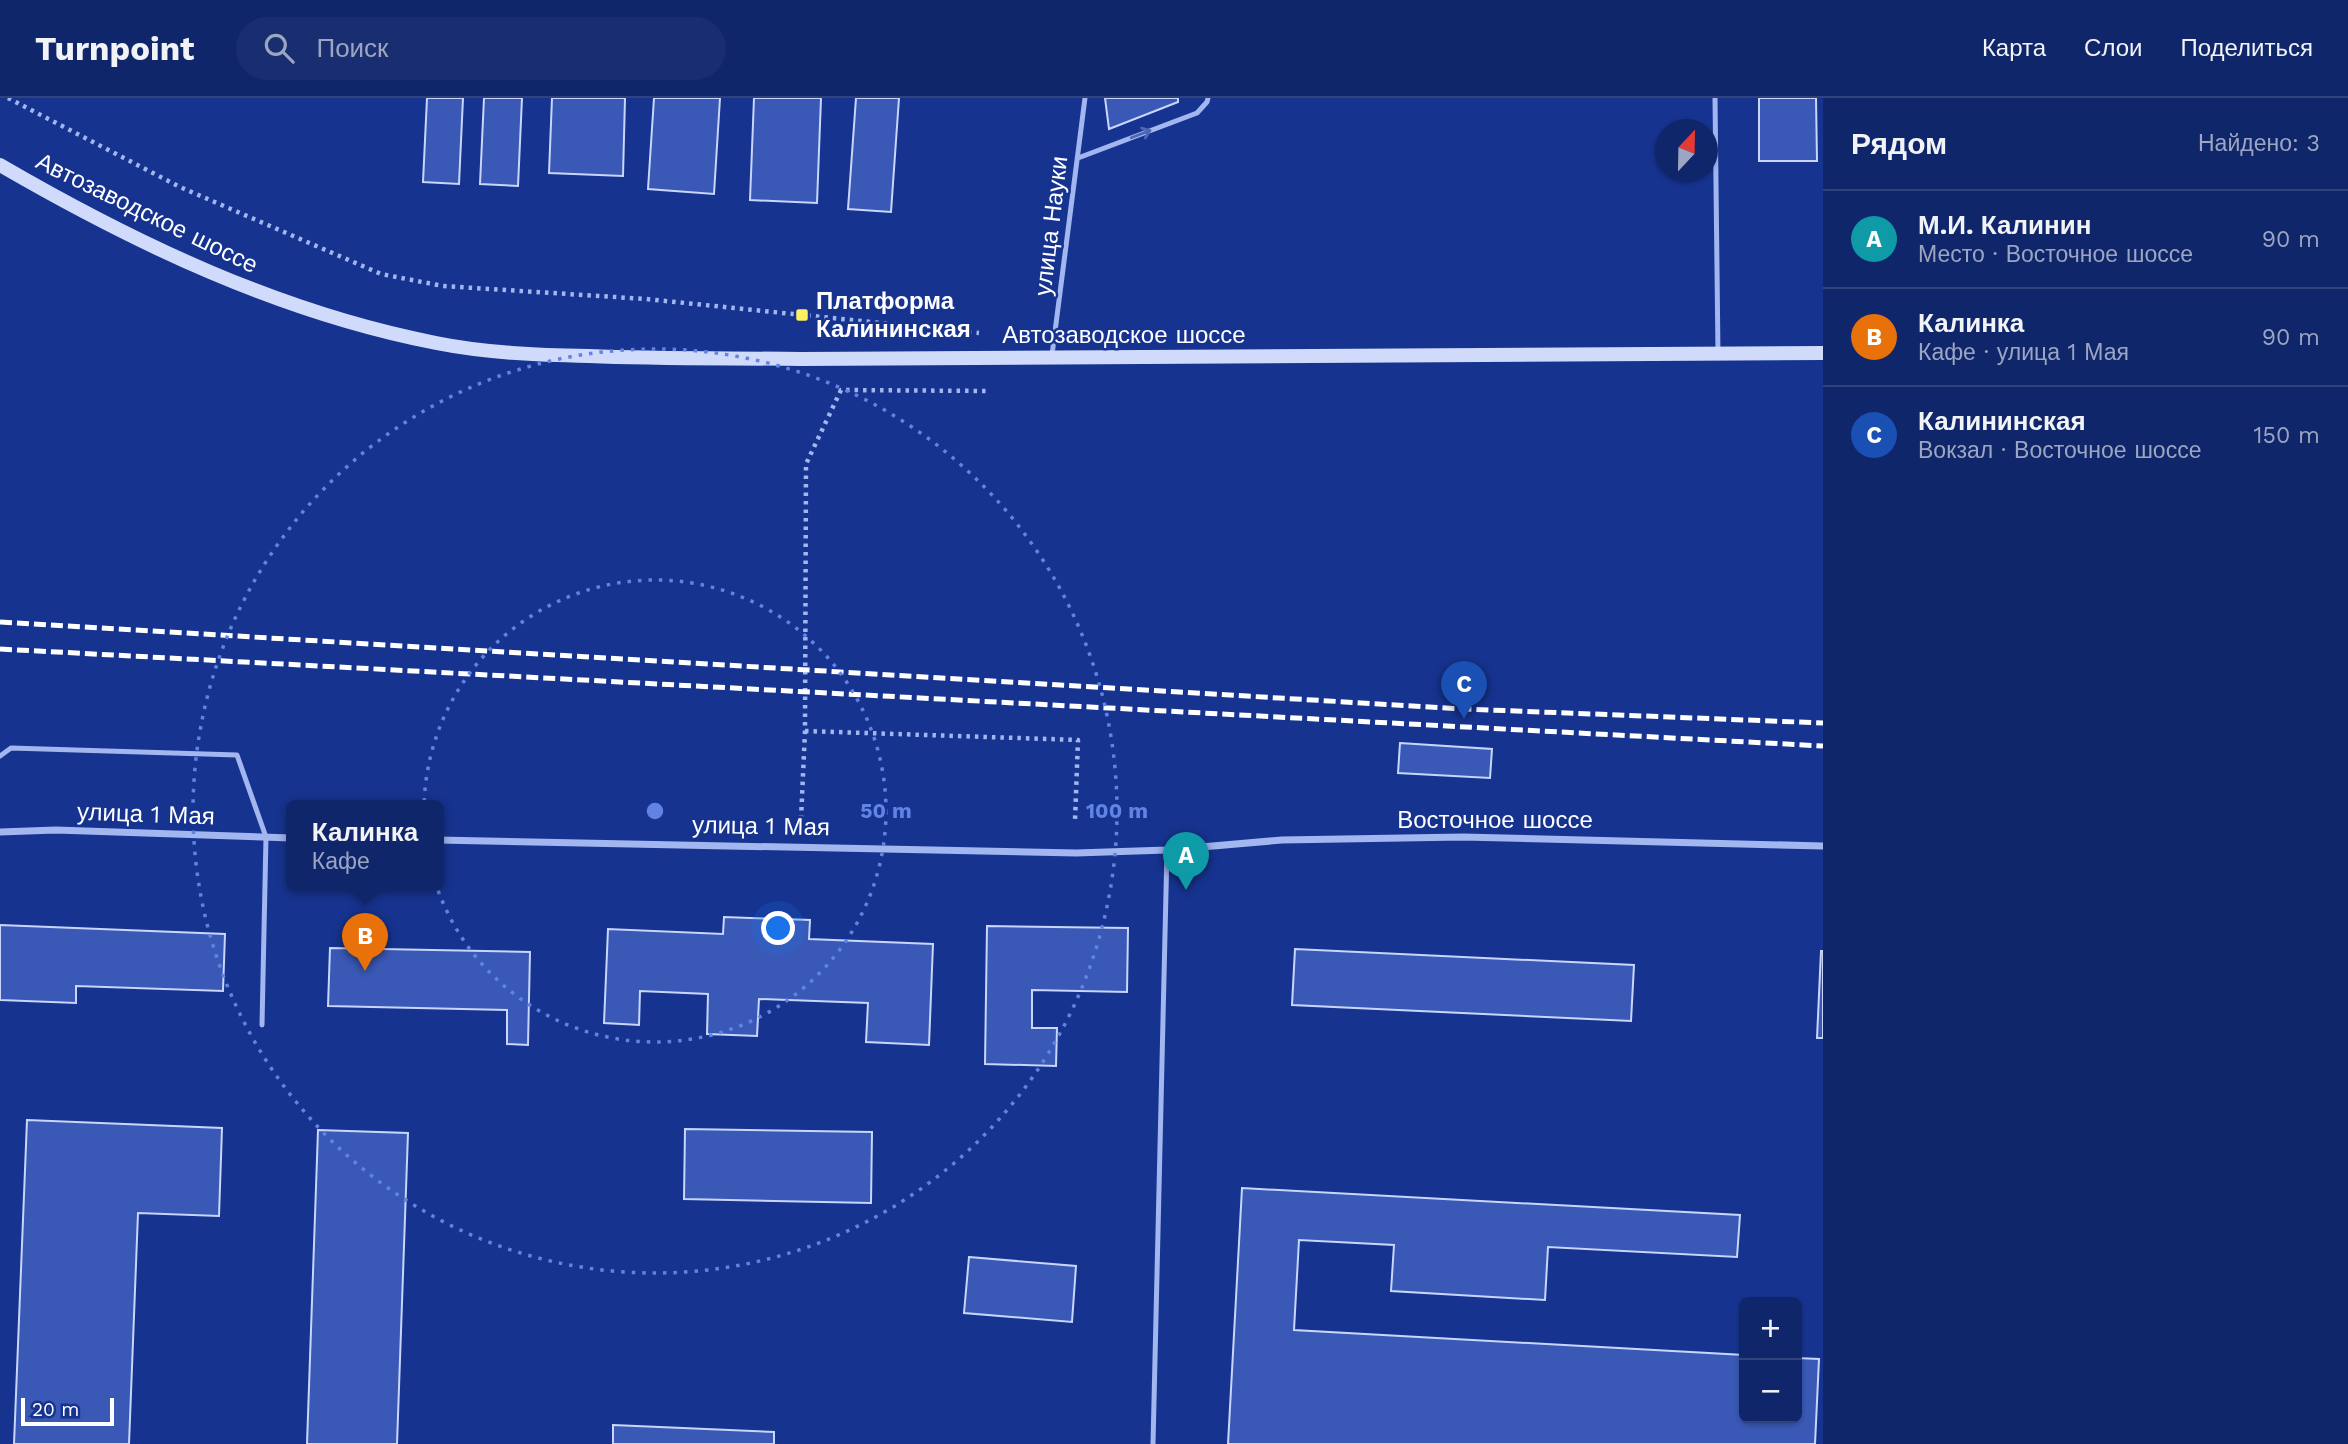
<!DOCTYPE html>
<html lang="ru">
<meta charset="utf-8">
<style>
body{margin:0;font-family:"Work Sans",sans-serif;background:#192e71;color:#f1f3f6}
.controls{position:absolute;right:21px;bottom:21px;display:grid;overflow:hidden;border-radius:10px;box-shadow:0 2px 5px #0004}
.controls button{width:63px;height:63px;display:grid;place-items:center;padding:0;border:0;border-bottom:2px solid #30437e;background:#10266b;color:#f1f3f6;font:35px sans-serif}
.compass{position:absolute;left:1655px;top:21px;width:63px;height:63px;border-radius:50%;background:#10266b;box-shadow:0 2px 5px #0004;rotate:22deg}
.scale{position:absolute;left:21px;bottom:18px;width:93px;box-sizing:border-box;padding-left:7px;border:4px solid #fff;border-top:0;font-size:19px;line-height:24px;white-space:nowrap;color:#fff;-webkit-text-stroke:5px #16338f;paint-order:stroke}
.you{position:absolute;left:779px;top:831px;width:24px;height:24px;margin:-18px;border:5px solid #fff;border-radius:50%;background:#1a73e8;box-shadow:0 0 0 10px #1a73e833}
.badge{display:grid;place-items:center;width:46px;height:46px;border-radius:50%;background:#fff061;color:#fff;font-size:23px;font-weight:700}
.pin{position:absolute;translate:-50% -58px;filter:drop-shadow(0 2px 4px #0008)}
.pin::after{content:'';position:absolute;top:37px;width:24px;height:21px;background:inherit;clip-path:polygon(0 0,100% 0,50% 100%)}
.popup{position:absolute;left:286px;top:702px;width:158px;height:91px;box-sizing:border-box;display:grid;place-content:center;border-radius:10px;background:#10266b;filter:drop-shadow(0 2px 5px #0005);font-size:23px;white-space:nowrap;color:#9ca5c1}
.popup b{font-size:26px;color:#f1f3f6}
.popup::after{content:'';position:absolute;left:50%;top:100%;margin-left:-14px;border:14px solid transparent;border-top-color:#10266b}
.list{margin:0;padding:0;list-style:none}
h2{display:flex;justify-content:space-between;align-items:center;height:91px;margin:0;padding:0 28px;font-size:30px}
h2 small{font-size:23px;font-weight:400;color:#9ca5c1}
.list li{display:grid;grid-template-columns:46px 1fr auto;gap:21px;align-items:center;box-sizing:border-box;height:98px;padding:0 28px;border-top:2px solid #30437e}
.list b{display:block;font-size:26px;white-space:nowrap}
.list p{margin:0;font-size:23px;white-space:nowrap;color:#9ca5c1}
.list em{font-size:23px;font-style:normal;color:#9ca5c1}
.icon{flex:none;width:38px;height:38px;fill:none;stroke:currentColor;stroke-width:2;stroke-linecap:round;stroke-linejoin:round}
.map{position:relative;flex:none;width:1823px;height:1346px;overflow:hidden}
header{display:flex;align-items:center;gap:42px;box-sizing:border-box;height:98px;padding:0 35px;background:#10266b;border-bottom:2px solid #30437e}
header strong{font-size:33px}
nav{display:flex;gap:38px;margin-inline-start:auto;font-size:24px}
.search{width:490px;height:63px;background:#192e71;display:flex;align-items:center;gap:18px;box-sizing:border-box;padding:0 24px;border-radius:38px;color:#9ca5c1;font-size:26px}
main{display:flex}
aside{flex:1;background:#10266b}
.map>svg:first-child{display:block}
</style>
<header>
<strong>Turnpoint</strong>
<div class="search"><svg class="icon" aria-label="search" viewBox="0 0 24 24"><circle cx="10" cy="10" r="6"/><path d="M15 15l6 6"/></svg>Поиск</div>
<nav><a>Карта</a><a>Слои</a><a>Поделиться</a></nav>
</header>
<main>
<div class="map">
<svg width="1823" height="1346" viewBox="0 0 1823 1346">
<rect width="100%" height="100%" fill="#16338f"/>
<g fill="#3a59b6" stroke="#c8d6fb" stroke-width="2">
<path d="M427,0H463L459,86L423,84Z"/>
<path d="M484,0H522L518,88L480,86Z"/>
<path d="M552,0H625L623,78L549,75Z"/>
<path d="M654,0H720L714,96L648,91Z"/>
<path d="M754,0H821L817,105L750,102Z"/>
<path d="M856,0H899L891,114L848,111Z"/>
<path d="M1105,0H1178V4L1109,31Z"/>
<path d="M1759,0H1816L1817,63H1759Z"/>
<path d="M1400,645L1492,651L1490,680L1398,675Z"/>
<path d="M724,819L810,822L809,841L933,846L929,947L866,944L868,905L759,901L757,938L707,936L708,896L640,893L639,927L604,925L608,831L723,836Z"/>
<path d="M0,827L225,836L223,893L76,888V905L0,902Z"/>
<path d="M987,828L1128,830L1127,894L1032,892V930H1057L1056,968L985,966Z"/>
<path d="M330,850L530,854L528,947L507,946V912L328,908Z"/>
<path d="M1295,851L1634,867L1631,923L1292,907Z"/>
<path d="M1821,853H1823V940H1817Z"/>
<path d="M27,1022L222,1030L219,1118L138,1115L129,1346H14Z"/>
<path d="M685,1031L872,1034L871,1105L684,1101Z"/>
<path d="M318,1032L408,1035L397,1346H307Z"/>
<path d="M1242,1090L1740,1117L1737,1159L1548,1149L1545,1202L1391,1193L1394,1147L1299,1142L1294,1232L1744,1257V1320H1797V1260L1819,1261L1815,1346H1228Z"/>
<path d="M969,1159L1076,1168L1072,1224L964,1215Z"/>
<path d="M613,1327L774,1334V1346H613Z"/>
</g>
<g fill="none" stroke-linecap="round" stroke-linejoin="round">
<g stroke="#a2b6f0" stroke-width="4.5" stroke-dasharray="3.5 5" stroke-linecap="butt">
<path d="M8,0L180,89L381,176L443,188L646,201L979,235"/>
<path d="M805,633L1078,642L1075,722"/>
<path d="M801,721L805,633L806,366L841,292L990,293"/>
</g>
<g stroke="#a2b6f0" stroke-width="5">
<path d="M1715,0L1718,256"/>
<path d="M1078,60L1197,15L1207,4L1208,0"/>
<path d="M1052,257L1085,0"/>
<path d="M0,658L11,650L237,657L266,739L262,927"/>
<path d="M1153,1346L1167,752"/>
</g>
<g stroke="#a2b6f0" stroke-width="7">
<path d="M0,734L56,732L292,740"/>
<path d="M438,742L1076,755L1167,752L1282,742L1463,739L1823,748"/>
</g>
<path stroke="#d0dafb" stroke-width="14" d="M0,67C136,146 281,215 436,245C486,255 538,257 589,258C660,261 731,260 801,261L1823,255"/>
<g stroke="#fff" stroke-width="5" stroke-dasharray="12 5" stroke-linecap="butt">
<path d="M0,524L1464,611L1823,625"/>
<path d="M0,551L1823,648"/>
</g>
</g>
<defs><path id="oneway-shaft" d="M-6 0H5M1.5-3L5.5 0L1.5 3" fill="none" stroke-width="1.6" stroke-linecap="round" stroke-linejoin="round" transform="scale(1.75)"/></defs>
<use stroke="#4e67b6" href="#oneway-shaft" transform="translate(1141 36) rotate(-21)"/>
<g fill="none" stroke="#6183e4" stroke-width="3.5" stroke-dasharray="3.5 7">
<circle cx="655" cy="713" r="231"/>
<circle cx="655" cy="713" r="462"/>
</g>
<rect fill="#fff061" stroke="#16338f" stroke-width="2.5" x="795" y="210" width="14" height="14" rx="3.5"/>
<g text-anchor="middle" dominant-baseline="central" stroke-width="5" stroke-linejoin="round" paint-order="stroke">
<g font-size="24" fill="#fff" stroke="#16338f">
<text transform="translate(147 115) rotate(26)">Автозаводское шоссе</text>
<text transform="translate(1051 128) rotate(-83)">улица Науки</text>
<text x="1124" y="237">Автозаводское шоссе</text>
<text transform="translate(146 716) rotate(2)">улица 1 Мая</text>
<text x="1495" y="722">Восточное шоссе</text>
<text transform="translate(761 728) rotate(1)">улица 1 Мая</text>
</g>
<g font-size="24" font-weight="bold" fill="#fff" stroke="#16338f" text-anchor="start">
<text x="816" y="203">Платформа<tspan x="816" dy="28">Калининская</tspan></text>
</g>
</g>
<circle cx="655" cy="713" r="10" fill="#6183e4" stroke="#16338f" stroke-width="3.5"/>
<g font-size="21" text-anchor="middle" font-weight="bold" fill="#6183e4" stroke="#16338f" stroke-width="5" stroke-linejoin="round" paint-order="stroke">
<text x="886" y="720">50 m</text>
<text x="1117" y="720">100 m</text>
</g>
</svg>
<div class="controls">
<button>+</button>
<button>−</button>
</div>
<svg class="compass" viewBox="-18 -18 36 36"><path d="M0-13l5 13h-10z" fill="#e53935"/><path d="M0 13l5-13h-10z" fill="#9ca5c1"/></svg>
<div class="scale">20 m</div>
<div class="you"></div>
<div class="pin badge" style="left:1186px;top:792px;background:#0f9aa8">A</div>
<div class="pin badge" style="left:365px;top:873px;background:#e8710a">B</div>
<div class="popup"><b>Калинка</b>Кафе</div>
<div class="pin badge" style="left:1464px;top:621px;background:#1a4fb4">C</div>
</div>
<aside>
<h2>Рядом<small>Найдено: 3</small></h2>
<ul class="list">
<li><span class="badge" style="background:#0f9aa8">A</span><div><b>М.И. Калинин</b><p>Место · Восточное шоссе</p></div><em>90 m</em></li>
<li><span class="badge" style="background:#e8710a">B</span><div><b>Калинка</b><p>Кафе · улица 1 Мая</p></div><em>90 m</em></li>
<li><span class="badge" style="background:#1a4fb4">C</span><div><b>Калининская</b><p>Вокзал · Восточное шоссе</p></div><em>150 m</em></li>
</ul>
</aside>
</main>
